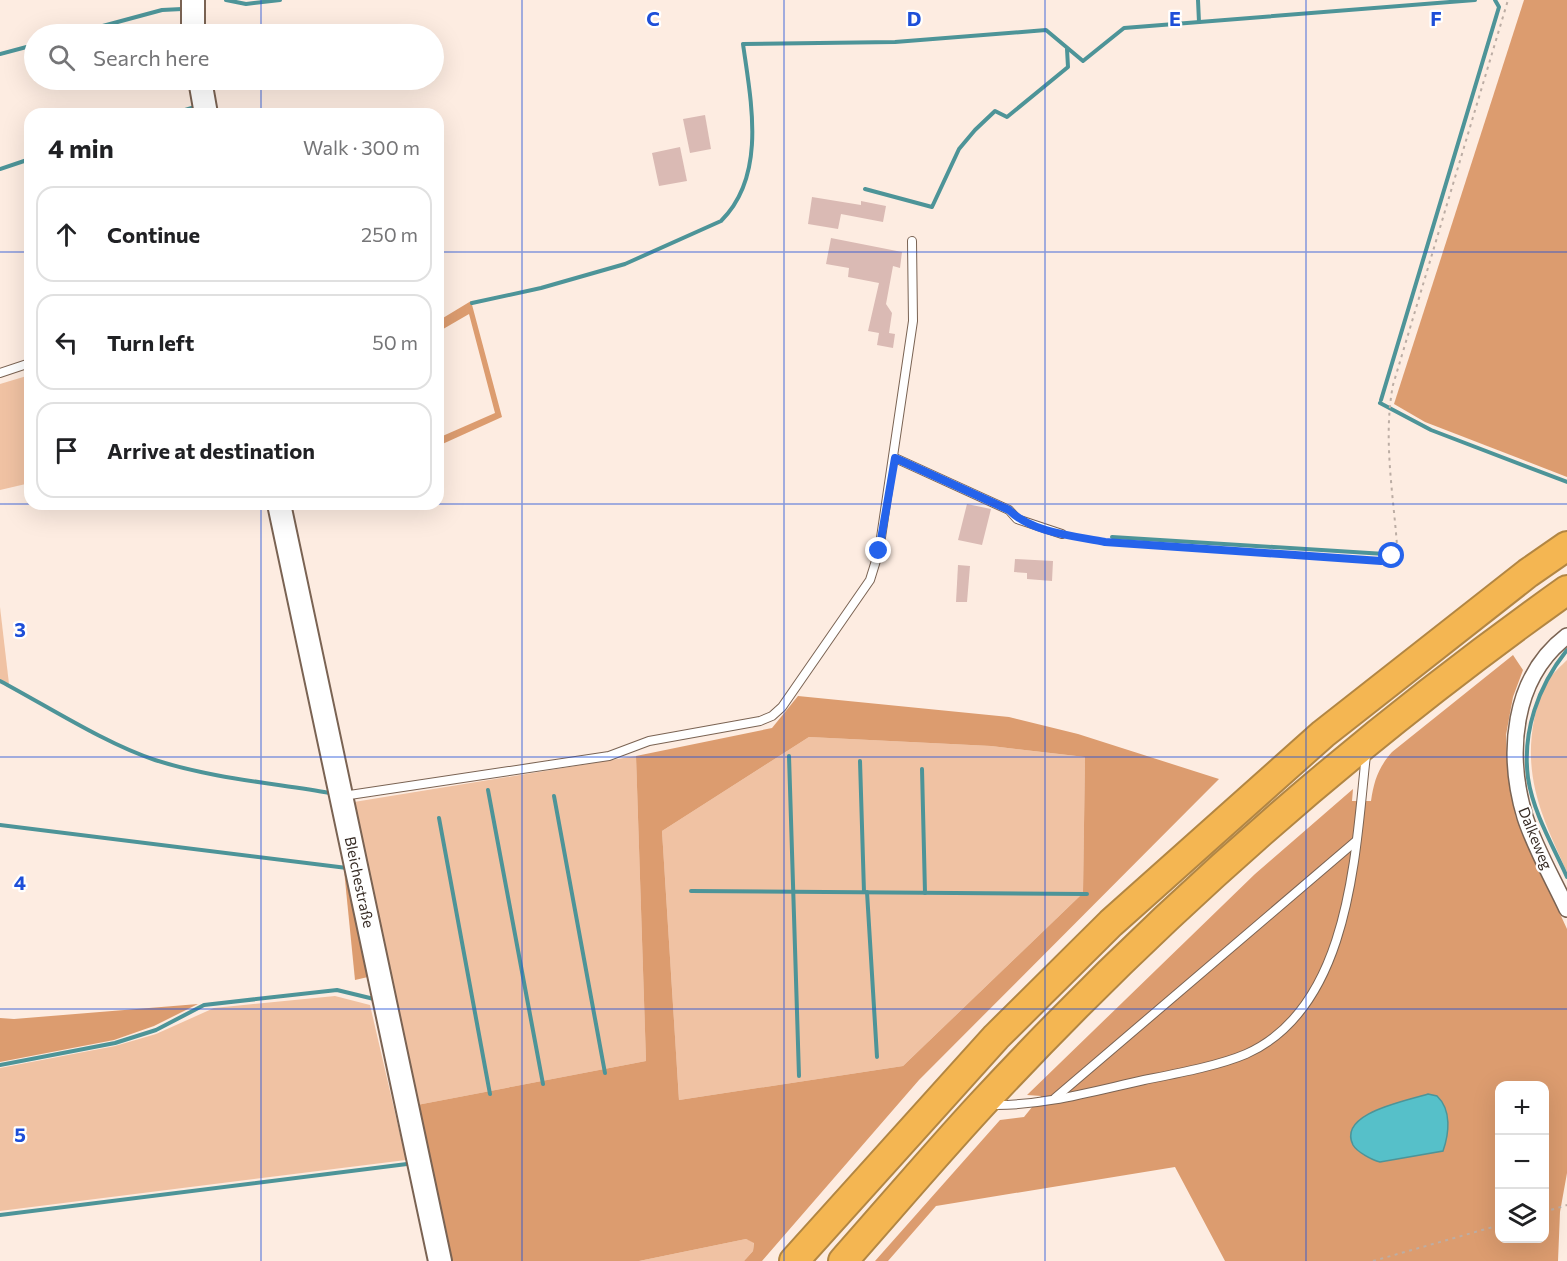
<!DOCTYPE html>
<meta charset="utf-8">
<style>
body{margin:0;font-family:Commissioner,sans-serif;background:#f2f2f2;color:#202124}
.controls{position:absolute;right:18px;bottom:18px;display:grid;overflow:hidden;border-radius:12px;box-shadow:0 6px 24px #0002}
.controls button{width:54px;height:54px;display:grid;place-items:center;padding:0;border:0;border-bottom:2px solid #e0e0e0;background:#fff;color:#202124;font:30px sans-serif}
.stop{position:absolute;width:18px;height:18px;margin:-14px;border:4px solid #2563eb;border-radius:50%;background:#fff}
.stop.end{background:#2563eb;border-color:#fff;box-shadow:0 2px 6px #0008}
.list{margin:0;padding:0;list-style:none}
h2{display:flex;justify-content:space-between;align-items:center;height:78px;margin:0;padding:0 24px;font-size:26px}
h2 small{font-size:20px;font-weight:400;color:#757577}
.list li{display:grid;grid-template-columns:39px 1fr auto;gap:18px;align-items:center;box-sizing:border-box;height:96px;margin:0 12px 12px;padding:0 12px;border:2px solid #e0e0e0;border-radius:18px}
.list b{display:block;font-size:22px;white-space:nowrap}
.list em{font-size:20px;font-style:normal;color:#757577}
.icon{flex:none;width:33px;height:33px;fill:none;stroke:currentColor;stroke-width:2;stroke-linecap:round;stroke-linejoin:round}
.map{position:relative;flex:none;width:1567px;height:1261px;overflow:hidden}
.search{position:absolute;background:#fff;box-shadow:0 6px 24px #0002;left:24px;top:24px;width:420px;height:66px;display:flex;align-items:center;gap:15px;box-sizing:border-box;padding:0 21px;border-radius:33px;color:#757577;font-size:22px}
.panel{position:absolute;background:#fff;box-shadow:0 6px 24px #0002;left:24px;top:108px;width:420px;height:402px;border-radius:18px}
.map>svg:first-child{display:block}
</style>
<div class="map">
<svg width="1567" height="1261" viewBox="0 0 1567 1261">
<rect width="100%" height="100%" fill="#fdece1"/>
<g fill="#f0c2a3">
<path d="M30,375V483L0,490V384Z"/>
<path d="M0,607L9,684L0,679Z"/>
<path d="M1567,660V872C1543,819 1523,779 1534,720C1537,707 1540,691 1548,680C1553,673 1561,666 1567,660Z"/>
<path d="M809,737L991,746L1085,757L1083,893L903,1066L679,1100L662,831Z"/>
<path d="M636,756L646,1061L417,1105L354,802Z"/>
<path d="M335,996L370,1005L406,1160L0,1211V1068L115,1046L156,1034L214,1008Z"/>
<path d="M746,1239L754,1242L753,1251L744,1261H639Z"/>
</g>
<g fill="#dc9c6f" fill-rule="evenodd">
<path d="M1524,0H1567V477L1425,422L1394,404Z"/>
<path d="M471,301L502,417L438,446V438L495,413L469,314L438,332V321Z"/>
<path d="M1513,655L1523,670L1513,697L1506,735L1508,777L1516,818L1567,929V1173L1560,1212L1558,1261H1225L1175,1167L936,1206L888,1261H875L1000,1120L1024,1117L1041,1096L1027,1095L1255,874L1353,789L1352,801H1371C1374,781 1378,768 1392,752ZM1500,1086H1544V1238H1500Z"/>
<path d="M798,696L1009,717L1078,734L1219,779L919,1080L762,1261H744L753,1251L754,1243L746,1239L639,1261H451L417,1105L646,1061L636,756L772,728ZM809,737L991,746L1085,757L1083,893L903,1066L679,1100L662,831Z"/>
<path d="M344,870L368,977L355,980Z"/>
<path d="M198,1004L154,1026L114,1040L0,1062V1018L14,1019Z"/>
</g>
<path fill="#56c0c9" stroke="#4d9498" stroke-width="1.5" d="M1428,1094L1437,1096C1452,1110 1449,1134 1443,1151L1380,1162C1372,1160 1357,1152 1353,1145C1337,1113 1407,1101 1428,1094Z"/>
<g fill="none" stroke-linecap="round" stroke-linejoin="round">
<g stroke="#4d9498" stroke-width="4">
<path d="M226,0L246,4L280,0"/>
<path d="M1198,0L1199,22"/>
<path d="M73,34L162,10L182,9"/>
<path d="M0,54L34,45"/>
<path d="M172,114L195,107"/>
<path d="M0,169L30,159"/>
<path d="M865,189L932,207L959,149L975,130L995,111L1007,117L1068,67L1067,49"/>
<path d="M472,303L541,288L625,264L721,221C767,176 751,101 743,44L895,42L1046,30L1083,61L1124,28L1475,0"/>
<path d="M1381,400L1499,7L1495,0"/>
<path d="M1380,403L1431,430L1567,482"/>
<path d="M1112,537L1385,554"/>
<path d="M1567,650C1538,686 1522,732 1528,778C1533,812 1553,846 1567,877"/>
<path d="M0,681C47,706 106,744 155,760C211,778 272,783 330,793L331,797"/>
<path d="M789,756L799,1076"/>
<path d="M860,761L864,892"/>
<path d="M922,769L925,893"/>
<path d="M488,790L543,1084"/>
<path d="M554,796L605,1073"/>
<path d="M439,818L490,1094"/>
<path d="M0,825L347,868"/>
<path d="M691,891L1087,894"/>
<path d="M867,892L877,1057"/>
<path d="M0,1065L115,1043L156,1030L204,1005L337,990L374,999"/>
<path d="M0,1215L407,1164"/>
</g>
</g>
<g fill="#dabab4">
<path d="M705,115L711,149L690,153L683,119Z"/>
<path d="M680,147L687,181L659,186L652,153Z"/>
<path d="M812,197L861,205V201L886,206L883,222L841,214L838,229L808,224Z"/>
<path d="M831,238L902,252L900,268L893,266L886,304L892,313L889,333L895,334L893,348L877,345L879,333L868,331L879,283L848,277L849,268L826,264Z"/>
<path d="M967,504L991,509L982,545L958,540Z"/>
<path d="M1015,559L1053,561L1052,581L1027,579V573L1014,572Z"/>
<path d="M958,565L970,566L967,602H956Z"/>
</g>
<g fill="none" stroke-linecap="round" stroke-linejoin="round">
<defs>
<g id="lane">
<path d="M0,373L30,363"/>
<path d="M895,458L1009,510L1017,519L1062,534"/>
<path d="M343,796L609,756L649,741L760,721L772,716L782,707L870,580L879,551L913,321L912,241"/>
<path d="M1055,1098L1356,841"/>
<path d="M992,1105C1043,1106 1094,1091 1144,1080C1174,1074 1218,1066 1246,1054C1351,1007 1355,853 1366,755"/>
</g>
<path id="street" d="M1567,636C1512,678 1506,754 1525,817C1535,848 1553,879 1567,909"/>
<g id="secondary">
<path d="M193,34V0"/>
<path d="M200,80L206,114"/>
<path d="M279,504L440,1261"/>
</g>
<g id="highway">
<path d="M794,1261L996,1037L1111,923L1323,734L1528,573L1567,546"/>
<path d="M843,1261C889,1209 934,1156 981,1105C1158,914 1356,740 1567,590"/>
</g>
</defs>
<use href="#lane" stroke="#7a6353" stroke-width="10"/>
<use href="#street" stroke="#7a6353" stroke-width="18"/>
<use href="#secondary" stroke="#7a6353" stroke-width="26"/>
<use href="#highway" stroke="#b28643" stroke-width="32"/>
<g stroke="#bcada4" stroke-width="2" stroke-dasharray="3 4.5" stroke-linecap="butt">
<path d="M1071,536L1105,542L1381,561L1392,556L1397,545C1393,492 1383,437 1393,385L1508,0"/>
<path d="M1544,1212L1567,1205"/>
<path d="M1373,1261L1500,1225"/>
</g>
<use href="#lane" stroke="#fff" stroke-width="8"/>
<use href="#street" stroke="#fff" stroke-width="15"/>
<use href="#secondary" stroke="#fff" stroke-width="22"/>
<use href="#highway" stroke="#f4b652" stroke-width="28"/>
</g>
<g fill="none" stroke-linecap="round" stroke-linejoin="round">
<path stroke="#2563eb" stroke-width="8" d="M879,551L895,458L1009,510C1032,533 1075,536 1105,542L1381,561L1392,556"/>
</g>
<path fill="none" stroke="#1d4ed8" stroke-width="1.5" stroke-opacity="0.55" d="M261,0V34M522,0V1261M784,0V1261M1045,0V1261M1306,0V1261M261,80V114M0,252H30M438,252H1567M0,504H1567M261,504V1261M0,757H1567M0,1009H1567"/>
<g text-anchor="middle" dominant-baseline="central" stroke-width="4.5" stroke-linejoin="round" paint-order="stroke">
<g font-size="15" fill="#382d26" stroke="#fff">
<text transform="translate(1536 838) rotate(68)">Dalkeweg</text>
<text transform="translate(360 882) rotate(78)">Bleichestraße</text>
</g>
</g>
<g font-size="20" text-anchor="middle" font-weight="bold" fill="#1d4ed8" stroke="#fff" stroke-width="4.5" stroke-linejoin="round" paint-order="stroke">
<text x="653" y="26">C</text>
<text x="914" y="26">D</text>
<text x="1175" y="26">E</text>
<text x="1436" y="26">F</text>
<text x="20" y="637">3</text>
<text x="20" y="890">4</text>
<text x="20" y="1142">5</text>
</g>
</svg>
<div class="controls">
<button>+</button>
<button>−</button>
<button><svg class="icon" aria-label="layers" viewBox="0 0 24 24"><path d="M12 4l9 5-9 5-9-5zM3 14l9 5 9-5"/></svg></button>
</div>
<div class="stop" style="left:1392px;top:556px"></div>
<div class="stop end" style="left:879px;top:551px"></div>
<div class="search"><svg class="icon" aria-label="search" viewBox="0 0 24 24"><circle cx="10" cy="10" r="6"/><path d="M15 15l6 6"/></svg>Search here</div>
<section class="panel">
<h2>4 min<small>Walk · 300 m</small></h2>
<ul class="list">
<li><svg class="icon" aria-label="ahead" viewBox="0 0 24 24"><path d="M12 20V5M6 11l6-6 6 6"/></svg><div><b>Continue</b></div><em>250 m</em></li>
<li><svg class="icon" aria-label="left" viewBox="0 0 24 24"><path d="M17 20v-9H6M10 6l-5 5 5 5"/></svg><div><b>Turn left</b></div><em>50 m</em></li>
<li><svg class="icon" aria-label="arrive" viewBox="0 0 24 24"><path d="M6 21V4h12l-3 4 3 4H6"/></svg><div><b>Arrive at destination</b></div></li>
</ul>
</section>
</div>
